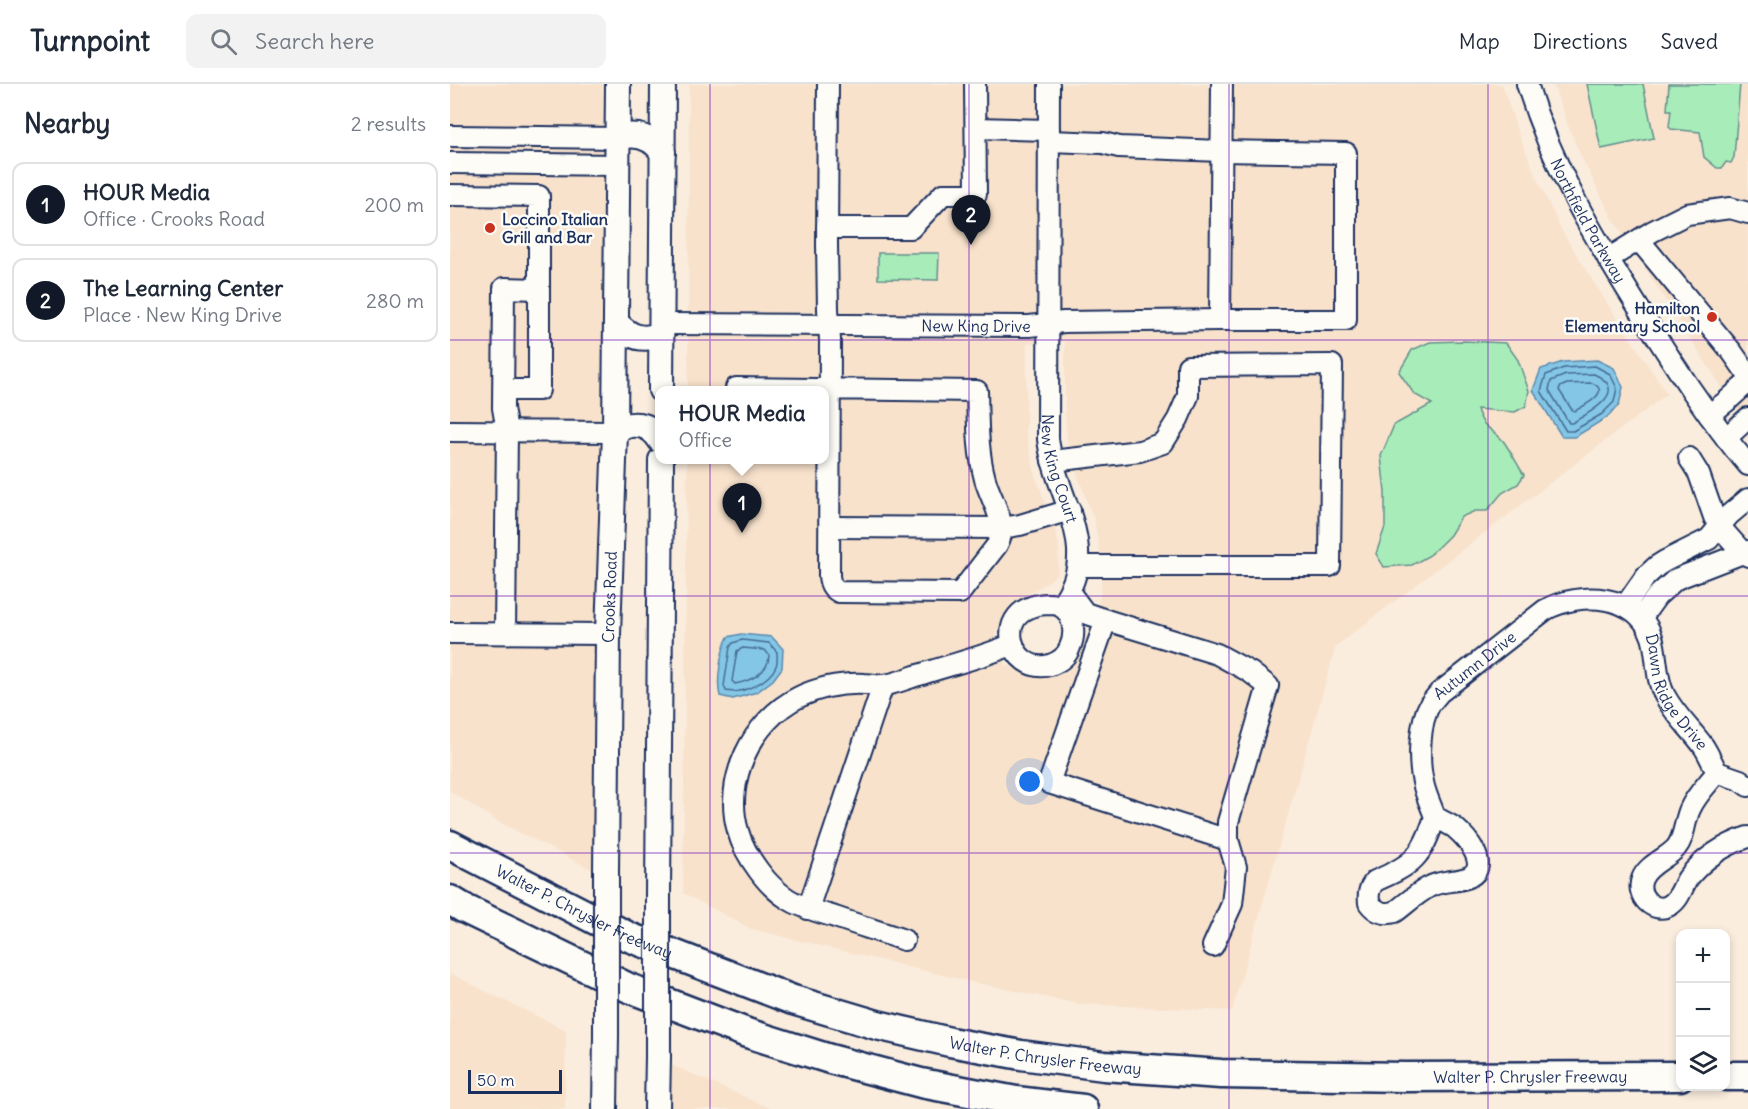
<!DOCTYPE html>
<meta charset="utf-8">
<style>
body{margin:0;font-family:Delius,sans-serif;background:#f2f2f3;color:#1f2937}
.controls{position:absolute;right:18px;bottom:18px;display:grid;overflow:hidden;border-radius:12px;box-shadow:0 3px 9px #0003}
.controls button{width:54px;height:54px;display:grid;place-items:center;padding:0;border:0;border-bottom:2px solid #e0e1e3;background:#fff;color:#1f2937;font:30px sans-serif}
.scale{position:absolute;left:18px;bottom:15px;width:94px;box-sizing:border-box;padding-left:6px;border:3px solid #1b2f5e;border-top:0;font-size:16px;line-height:21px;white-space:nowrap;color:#1b2f5e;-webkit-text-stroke:4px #fdfcf7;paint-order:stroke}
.you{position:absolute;left:580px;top:698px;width:21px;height:21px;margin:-15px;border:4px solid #fff;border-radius:50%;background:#1a73e8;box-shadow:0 0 0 9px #1a73e833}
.badge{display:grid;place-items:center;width:39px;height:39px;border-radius:50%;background:#111827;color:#fff;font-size:20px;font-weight:700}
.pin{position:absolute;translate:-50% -50px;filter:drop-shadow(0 2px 3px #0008)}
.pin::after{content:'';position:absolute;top:32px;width:21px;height:18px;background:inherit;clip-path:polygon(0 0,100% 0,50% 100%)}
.popup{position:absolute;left:205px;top:302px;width:174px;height:78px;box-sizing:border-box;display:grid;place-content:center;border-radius:12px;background:#fff;filter:drop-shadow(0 2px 4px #0005);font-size:20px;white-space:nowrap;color:#747a83}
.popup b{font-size:22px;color:#1f2937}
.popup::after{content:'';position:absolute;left:50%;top:100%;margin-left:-12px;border:12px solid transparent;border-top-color:#fff}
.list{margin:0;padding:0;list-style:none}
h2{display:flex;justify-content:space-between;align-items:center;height:78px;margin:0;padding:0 24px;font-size:26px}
h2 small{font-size:20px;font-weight:400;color:#747a83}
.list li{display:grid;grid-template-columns:39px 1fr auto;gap:18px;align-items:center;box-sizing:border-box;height:84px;margin:0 12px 12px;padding:0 12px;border:2px solid #e0e1e3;border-radius:12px}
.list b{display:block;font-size:22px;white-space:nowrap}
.list p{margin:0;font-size:20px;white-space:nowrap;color:#747a83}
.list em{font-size:20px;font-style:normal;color:#747a83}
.icon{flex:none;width:33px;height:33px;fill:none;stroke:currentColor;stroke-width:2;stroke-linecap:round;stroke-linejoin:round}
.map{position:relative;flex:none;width:1298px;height:1025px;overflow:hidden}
header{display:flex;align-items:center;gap:36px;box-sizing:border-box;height:84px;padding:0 30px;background:#fff;border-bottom:2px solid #e0e1e3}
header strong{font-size:28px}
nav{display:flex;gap:33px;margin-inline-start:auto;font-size:21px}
.search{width:420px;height:54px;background:#f2f2f3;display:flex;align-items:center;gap:15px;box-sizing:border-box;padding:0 21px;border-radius:12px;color:#747a83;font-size:22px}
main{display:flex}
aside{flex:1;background:#fff}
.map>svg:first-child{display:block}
</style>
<header>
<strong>Turnpoint</strong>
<div class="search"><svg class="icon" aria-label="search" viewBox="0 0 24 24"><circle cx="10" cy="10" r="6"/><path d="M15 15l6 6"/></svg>Search here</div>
<nav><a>Map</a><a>Directions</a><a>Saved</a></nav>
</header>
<main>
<aside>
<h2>Nearby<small>2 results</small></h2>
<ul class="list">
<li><span class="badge">1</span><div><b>HOUR Media</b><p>Office · Crooks Road</p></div><em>200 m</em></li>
<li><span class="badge">2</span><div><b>The Learning Center</b><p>Place · New King Drive</p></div><em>280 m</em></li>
</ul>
</aside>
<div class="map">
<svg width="1298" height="1025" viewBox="0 0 1298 1025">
<rect width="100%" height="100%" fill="#faedde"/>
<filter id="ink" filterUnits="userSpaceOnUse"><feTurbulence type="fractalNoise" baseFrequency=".0167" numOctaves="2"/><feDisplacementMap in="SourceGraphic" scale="12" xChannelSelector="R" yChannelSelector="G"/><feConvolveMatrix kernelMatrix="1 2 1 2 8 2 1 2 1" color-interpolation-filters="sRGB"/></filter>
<g filter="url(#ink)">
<g fill="#f8e2cc" fill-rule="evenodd">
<path d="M0,0H153L157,134L151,443L147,500L145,787L45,736L0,707Z"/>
<path d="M239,0H1052L1068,48L1088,97L1111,145L1139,191L1217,310L886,562L782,927L628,920L517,897L301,845L233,809L237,376H374V306H238ZM615,257V332L617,354L625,385L644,436L651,474V507L647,525L632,567L621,585L608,591L590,594L581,592L555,580L545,555L553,533L564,518L601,496L608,488L609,461L604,442L585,391L576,348L577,259Z"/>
<path d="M1103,0H1298V340L1271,302L1163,135L1132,75L1119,44Z"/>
<path d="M0,889L37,908L116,946L115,1025H0Z"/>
<path d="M219,980L323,1025H219Z"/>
</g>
<g fill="#a8edb9" stroke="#628e8c" stroke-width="1.5">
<path d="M1137,0H1193L1204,54L1151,65Z"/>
<path d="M1219,0H1290L1284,73L1281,79L1276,78L1272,84H1267L1254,73L1250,48L1221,45L1219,43L1221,26H1217Z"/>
<path d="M428,169H489L488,196L428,195Z"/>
<path d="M1014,257L1056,259L1068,276L1079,307L1076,322L1065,328L1027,325C1033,346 1043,344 1054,358C1061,368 1067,380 1074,391L1068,400L1052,409L1037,427H1025L1011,433L1000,451L980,471L962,481L934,483L926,470L935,443V408L931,372L944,341L982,320L964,310L949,288L962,266L980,258Z"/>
</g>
<g fill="#84c6e5" stroke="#5a8aaf" stroke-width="1.5">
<path d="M1147,276L1164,284L1173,303L1169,321L1156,334L1125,353H1112L1083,306L1091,285L1113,278Z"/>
<path d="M291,550L322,553L333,565L332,584L323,596L307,608L283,615L270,612C266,597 271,566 278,553Z"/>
</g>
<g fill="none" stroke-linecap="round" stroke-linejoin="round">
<g stroke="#456b94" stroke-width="1.5">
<path d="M1145,282L1160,290L1167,304L1164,318L1152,330L1123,347H1116L1091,307L1096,291L1114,284Z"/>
<path d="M1144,290C1182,307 1139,329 1122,339H1119L1099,306L1101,297L1116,291Z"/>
<path d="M1142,299C1163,308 1133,322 1125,327L1122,326L1109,306L1110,303L1117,300Z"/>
<path d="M292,556L319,559L327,568C327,572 328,578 326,582C320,597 292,611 276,607L274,602L280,563L283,559Z"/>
<path d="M293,564L315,566L319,571C319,589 300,597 285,600L282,597L287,567Z"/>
</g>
<defs>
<g id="minor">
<path id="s1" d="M599,0L598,355C605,414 654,465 610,521"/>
<path id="s2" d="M1077,0C1103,85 1144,153 1191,228C1224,281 1258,334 1298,381"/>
<path d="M526,44L599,46"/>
<path d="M0,52L168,54"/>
<path d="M0,79L168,81"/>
<path d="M0,111L89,112V306H54"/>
<path d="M377,144H461L493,110H526L525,0"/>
<path d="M1189,156L1282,268L1298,291"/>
<path d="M1158,175L1203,147L1237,130L1280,124L1298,129"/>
<path d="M770,236L772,0"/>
<path id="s3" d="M212,240L579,242L614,238L770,236H896V69L771,67L669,63L653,59L599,57"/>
<path d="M286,306V304L527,307C528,337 527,366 535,395C539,410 550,428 552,444C552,450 550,455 547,461L510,509L389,508C382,504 380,500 379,492L380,256L378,225L377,160L378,0"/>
<path d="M1259,331L1277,317L1298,298"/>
<path d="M0,347L165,348"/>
<path d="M1276,354L1298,334"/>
<path d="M1239,374L1249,390L1264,433L1270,443L1293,469L1298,472"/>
<path d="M602,377L690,367L713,359L728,335L738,312V282L882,281L880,482H628"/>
<path d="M380,443L552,444L570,441L620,426"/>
<path d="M620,509L635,529L656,536L599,699L778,756"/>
<path d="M597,520C601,520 607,520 610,522C624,529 626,550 620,563C617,572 609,578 600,581C560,592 539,523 597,520Z"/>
<path d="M1175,522L1196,492L1207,482L1215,477L1259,455L1279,431L1298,415"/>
<path d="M1191,534L1207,512L1226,495L1298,467"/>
<path d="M656,536L767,570L800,588L818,602L778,738V756L786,783L782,820L763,862"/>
<path d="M0,549L158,550"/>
<path d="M55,549L57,347L53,324L54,204L89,205"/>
<path d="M1267,688C1258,700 1246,711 1240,725C1234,738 1235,753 1226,764C1216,775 1197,781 1192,795C1185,811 1204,831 1220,821C1230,815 1232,803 1238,794C1254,774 1274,761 1298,753"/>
<path id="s4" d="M985,733C992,737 999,740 1005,744C1017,754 1041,782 1019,793C1008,798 992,796 979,803C966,810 956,820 945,828C934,831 926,828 919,819C918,810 919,804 925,797C963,781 972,773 985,733C981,721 975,710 973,698C968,677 969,639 980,620C983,616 986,613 989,609L1095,526C1130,507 1187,509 1202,553C1208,572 1205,594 1215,612C1225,631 1242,646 1254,663C1259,671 1263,680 1267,688L1290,696L1298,702"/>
<path d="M358,825L433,601"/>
<path d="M454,856C431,848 408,841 385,833C369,828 352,824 338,815C327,808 317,798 309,787C300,775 292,762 288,747C273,697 302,636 349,613C370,603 392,599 415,600C421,600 427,602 433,601C446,600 460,593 472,590C502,580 534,573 563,560"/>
</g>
<g id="major">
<path d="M168,54C186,48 202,53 213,69"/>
<path d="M166,238C179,253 193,258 211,250"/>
<path d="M211,306L213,0"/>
<path d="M165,348C181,336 200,339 210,356"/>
<path id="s5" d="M156,789L158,550L165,348L168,0"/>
<path d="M208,811L211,376"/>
<path d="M155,1025L156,951"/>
<path d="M207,1025L208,973"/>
</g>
<g id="highway">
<path id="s6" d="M0,761L179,853L343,916L427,941L500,958L571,971L654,982L771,990L955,993L1230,992"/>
<path d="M0,816L15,825L179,904L297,949L380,975L471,999L566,1017L633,1025"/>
<path d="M1276,992H1298"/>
</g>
</defs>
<use href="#minor" stroke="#1b2f5e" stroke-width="24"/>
<use href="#major" stroke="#1b2f5e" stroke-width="28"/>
<use href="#highway" stroke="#1b2f5e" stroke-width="33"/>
<use href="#minor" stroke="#fdfcf7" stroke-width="20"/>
<use href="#major" stroke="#fdfcf7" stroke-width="24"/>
<use href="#highway" stroke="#fdfcf7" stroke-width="28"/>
<defs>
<g id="major-bridge">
<path d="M156,951V789"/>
<path d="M208,973V811"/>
</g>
</defs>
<use href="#major-bridge" stroke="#1b2f5e" stroke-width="28" stroke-linecap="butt"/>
<use href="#major-bridge" stroke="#fdfcf7" stroke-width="24"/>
</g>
</g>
<path fill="none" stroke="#7b2cbf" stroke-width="1.5" stroke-opacity="0.55" d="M260,0V1025M519,0V1025M779,0V1025M1038,0V1025M0,256H1298M0,512H1298M0,769H1298"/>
<g fill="#c8321e" stroke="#fdfcf7" stroke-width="2">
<circle cx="40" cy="144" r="6"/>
<circle cx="1262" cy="233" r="6"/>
</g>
<g text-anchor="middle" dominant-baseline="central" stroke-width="5" stroke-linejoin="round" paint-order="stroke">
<g font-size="16" font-weight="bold" fill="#1b2f5e" stroke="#fdfcf7" text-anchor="start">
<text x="52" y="135">Loccino Italian<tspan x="52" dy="18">Grill and Bar</tspan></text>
<text x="1250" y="224" text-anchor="end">Hamilton<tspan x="1250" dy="18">Elementary School</tspan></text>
</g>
<g font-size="16" fill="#1b2f5e" stroke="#fdfcf7">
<text stroke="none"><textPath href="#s2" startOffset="150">Northfield Parkway</textPath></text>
<text stroke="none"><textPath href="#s3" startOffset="314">New King Drive</textPath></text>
<text stroke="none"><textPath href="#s1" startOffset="386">New King Court</textPath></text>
<text stroke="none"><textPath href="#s5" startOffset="276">Crooks Road</textPath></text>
<text stroke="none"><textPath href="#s4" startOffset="488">Autumn Drive</textPath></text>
<text stroke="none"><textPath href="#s4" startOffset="764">Dawn Ridge Drive</textPath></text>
<text stroke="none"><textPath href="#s6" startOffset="150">Walter P. Chrysler Freeway</textPath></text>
<text stroke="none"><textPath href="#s6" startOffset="636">Walter P. Chrysler Freeway</textPath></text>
<text stroke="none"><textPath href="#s6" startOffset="1122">Walter P. Chrysler Freeway</textPath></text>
</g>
</g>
</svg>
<div class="controls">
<button>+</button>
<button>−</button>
<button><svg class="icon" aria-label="layers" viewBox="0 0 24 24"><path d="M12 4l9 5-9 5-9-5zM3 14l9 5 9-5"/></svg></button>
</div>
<div class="scale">50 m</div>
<div class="you"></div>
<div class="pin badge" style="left:292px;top:449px">1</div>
<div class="popup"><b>HOUR Media</b>Office</div>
<div class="pin badge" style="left:521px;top:161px">2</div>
</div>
</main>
